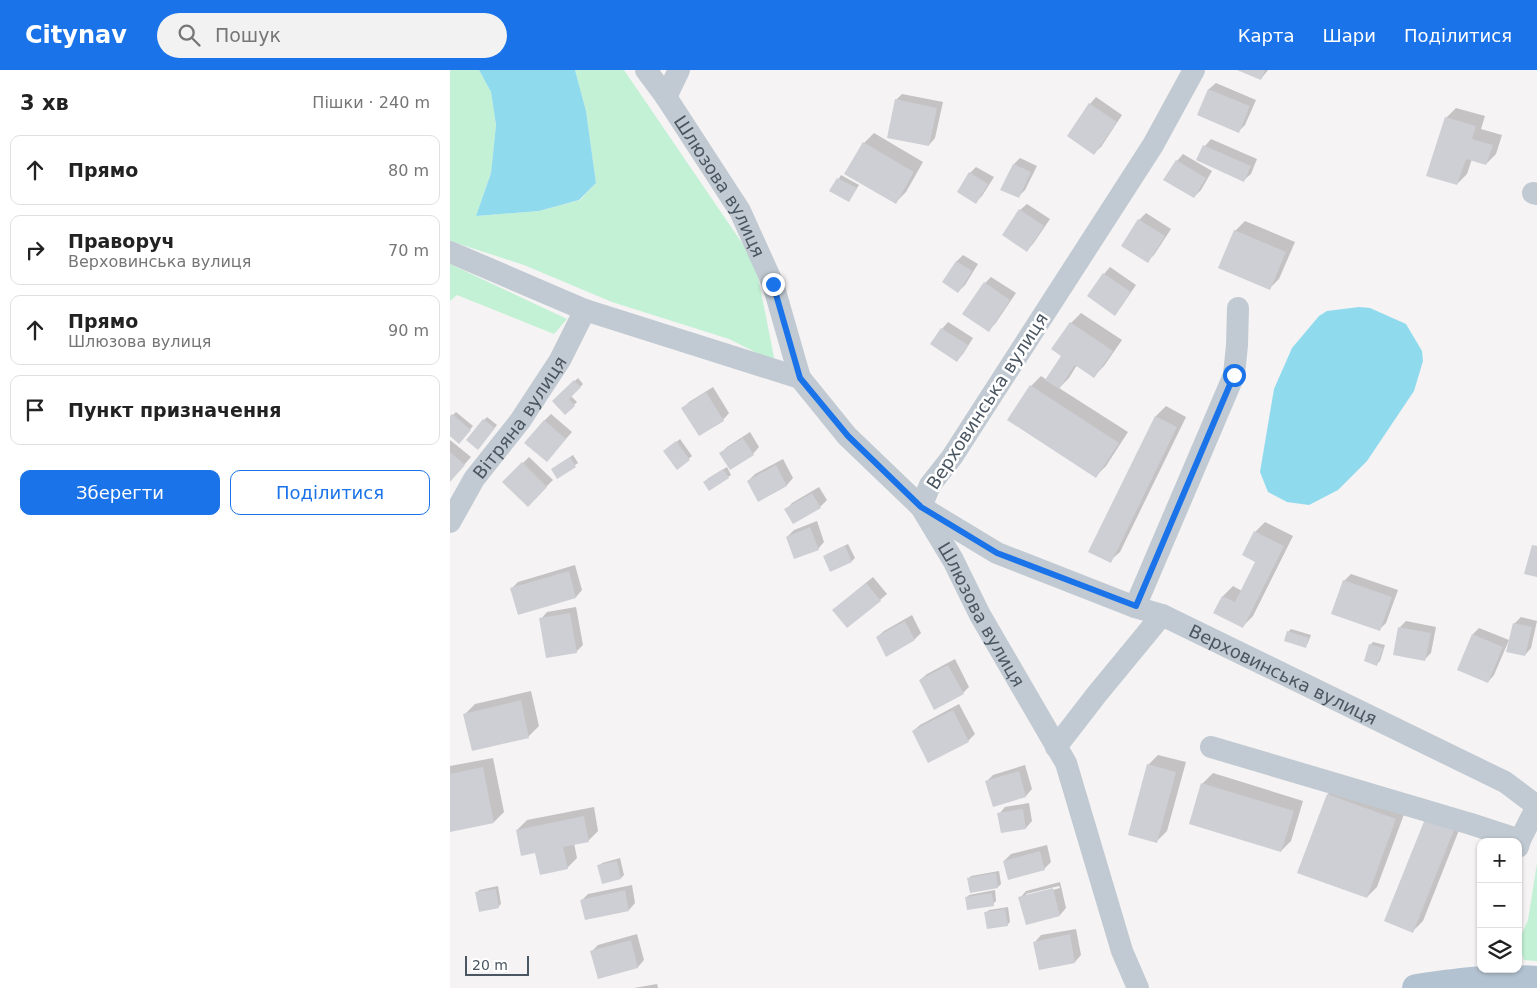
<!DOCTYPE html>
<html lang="uk">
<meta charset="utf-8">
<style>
body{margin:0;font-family:"DejaVu Sans",sans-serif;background:#f2f2f2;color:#222}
.controls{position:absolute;right:15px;bottom:15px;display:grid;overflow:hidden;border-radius:10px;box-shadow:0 1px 4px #0004}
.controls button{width:45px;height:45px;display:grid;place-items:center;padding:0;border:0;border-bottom:1px solid #e0e0e0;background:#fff;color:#222;font:25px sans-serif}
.scale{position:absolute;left:15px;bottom:12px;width:64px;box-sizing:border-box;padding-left:5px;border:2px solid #4a5661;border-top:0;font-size:14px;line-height:18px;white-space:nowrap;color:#4a5661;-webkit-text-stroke:4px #fff;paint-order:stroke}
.stop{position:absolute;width:15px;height:15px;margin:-11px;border:4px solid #1a73e8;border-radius:50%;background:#fff}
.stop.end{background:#1a73e8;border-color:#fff;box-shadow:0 1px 5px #0008}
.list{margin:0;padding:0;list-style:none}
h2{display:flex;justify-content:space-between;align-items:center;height:65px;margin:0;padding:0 20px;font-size:21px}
h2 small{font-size:16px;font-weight:400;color:#767676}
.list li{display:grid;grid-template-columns:32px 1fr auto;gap:15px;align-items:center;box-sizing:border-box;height:70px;margin:0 10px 10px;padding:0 10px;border:1px solid #e0e0e0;border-radius:10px}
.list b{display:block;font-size:19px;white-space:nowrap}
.list p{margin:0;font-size:16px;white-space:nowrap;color:#767676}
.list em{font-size:16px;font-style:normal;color:#767676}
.actions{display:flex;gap:10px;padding:15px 20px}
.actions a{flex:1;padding:11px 0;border:1px solid #1a73e8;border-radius:10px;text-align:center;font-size:18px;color:#1a73e8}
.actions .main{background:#1a73e8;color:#fff}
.icon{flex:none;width:28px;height:28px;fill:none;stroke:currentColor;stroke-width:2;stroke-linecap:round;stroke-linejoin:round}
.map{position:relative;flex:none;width:1087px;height:918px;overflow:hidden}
header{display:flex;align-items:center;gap:30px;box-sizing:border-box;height:70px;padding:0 25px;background:#1a73e8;color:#fff}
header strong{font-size:24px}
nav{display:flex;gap:28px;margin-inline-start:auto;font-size:18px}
.search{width:350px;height:45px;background:#f2f2f2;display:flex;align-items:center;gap:12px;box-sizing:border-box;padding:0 18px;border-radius:28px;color:#767676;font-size:19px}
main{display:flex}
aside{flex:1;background:#fff}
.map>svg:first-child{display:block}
</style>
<header>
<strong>Citynav</strong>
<div class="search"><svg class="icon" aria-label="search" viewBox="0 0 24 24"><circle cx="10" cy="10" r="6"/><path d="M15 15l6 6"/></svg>Пошук</div>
<nav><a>Карта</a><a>Шари</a><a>Поділитися</a></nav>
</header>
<main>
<aside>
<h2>3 хв<small>Пішки · 240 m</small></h2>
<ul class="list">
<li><svg class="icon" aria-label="ahead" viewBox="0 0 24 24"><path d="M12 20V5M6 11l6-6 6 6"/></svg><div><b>Прямо</b></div><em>80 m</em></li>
<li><svg class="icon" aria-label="right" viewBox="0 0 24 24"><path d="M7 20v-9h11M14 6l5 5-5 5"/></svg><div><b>Праворуч</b><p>Верховинська вулиця</p></div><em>70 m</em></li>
<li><svg class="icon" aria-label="ahead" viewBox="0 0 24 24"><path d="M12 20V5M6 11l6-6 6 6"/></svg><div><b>Прямо</b><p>Шлюзова вулиця</p></div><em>90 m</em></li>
<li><svg class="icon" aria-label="arrive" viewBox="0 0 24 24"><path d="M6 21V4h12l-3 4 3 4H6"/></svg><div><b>Пункт призначення</b></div></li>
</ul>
<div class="actions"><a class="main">Зберегти</a><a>Поділитися</a></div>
</aside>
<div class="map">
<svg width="1087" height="918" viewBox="0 0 1087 918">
<rect width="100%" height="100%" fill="#f5f3f3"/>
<g fill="#c3f1d5">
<path d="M0,0H29L41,22L46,55L41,103L26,146L89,141L130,130L146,113L136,41L125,0H174L305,192L325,292L279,269L162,232L74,195L0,171Z"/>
<path d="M0,194L117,249L104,264L7,225L0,231Z"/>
<path d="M1087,793V891L1074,890L1068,872L1078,850Z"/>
</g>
<g fill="#90daee">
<path d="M29,0H125L136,41L146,113L129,130L89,141L26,146L41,103L46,55L41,22Z"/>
<path d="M909,237L920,238L956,254L972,281L973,291L964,321L917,391L888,420L859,435L837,432L818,422L810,402L824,319L842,278L869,246L877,241Z"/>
</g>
<g fill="#0003" fill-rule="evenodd">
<path d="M790,0H818L811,9Z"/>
<path d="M766,13L806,30L795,55L788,62L749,45L759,19Z"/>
<path d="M452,24L493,32L485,68L479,75L446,30Z"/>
<path d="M646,27L672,45L651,77L644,83L640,34Z"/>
<path d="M1006,38L1035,46L1031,59L1052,65L1046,84L1036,94L1022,89L1017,104L1007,114L996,48Z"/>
<path d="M424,63L473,92L456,122L446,132L414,73Z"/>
<path d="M761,69L807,89L801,104L794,110L755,76Z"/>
<path d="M733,84L762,101L751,120L744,127L727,91Z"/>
<path d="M570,88L587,96L575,120L568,127L564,94Z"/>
<path d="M526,97L544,107L532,126L526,132L520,103Z"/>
<path d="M391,105L409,115L399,131L381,121Z"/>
<path d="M577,134L600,149L583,174L577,180L570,140Z"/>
<path d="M696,143L721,159L704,185L697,191L673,175L689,150Z"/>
<path d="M795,151L845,172L829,209L819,219L785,161Z"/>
<path d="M513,185L528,194L515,215L508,222L493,212L507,191Z"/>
<path d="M660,197L686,215L671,237L664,244L654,204Z"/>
<path d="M541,207L566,223L545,254L538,260L535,213Z"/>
<path d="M631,243L672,270L654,296L644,306L627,295L619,308L609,318L678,362L656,396L646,406L581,316L591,306L597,310L613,285L621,253Z"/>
<path d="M498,252L523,268L513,284L507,290L492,259Z"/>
<path d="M128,308L133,314L121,326L127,332L115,343L104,331Z"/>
<path d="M263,317L279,343L273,350L232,339L239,332Z"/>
<path d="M716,336L736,347L670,482L660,491L706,346Z"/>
<path d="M6,342L23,356L12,369L0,365V348Z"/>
<path d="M101,344L122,362L97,390L94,351Z"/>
<path d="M37,347L47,355L30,375L34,350Z"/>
<path d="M300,362L309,377L303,384L271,383L277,377Z"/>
<path d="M230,369L242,386L227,398L218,379Z"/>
<path d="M0,370L21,387L0,411Z"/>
<path d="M123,385L128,393L107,407L102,399Z"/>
<path d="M79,387L103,410L78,435L54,412Z"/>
<path d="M333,389L343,408L337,415L309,430L298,411L305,404Z"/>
<path d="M277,397L281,405L278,407L257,409Z"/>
<path d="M369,417L377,430L370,437L336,440L342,433Z"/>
<path d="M367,451L374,472L368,479L337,467L344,460Z"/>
<path d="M815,452L843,466L803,546L793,556L765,542L773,526L783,516L792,521L807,491L794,484L805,462Z"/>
<path d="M398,474L405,488L402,491L381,501L374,487L377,484Z"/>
<path d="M125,495L132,520L126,527L62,518L68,512Z"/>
<path d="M901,504L948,520L936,553L930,559L894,511Z"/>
<path d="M423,507L437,524L430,530L390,534Z"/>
<path d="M126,537L133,575L126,582L91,549L97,542Z"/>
<path d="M462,545L471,563L465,569L427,567L434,561Z"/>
<path d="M1071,547L1087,551L1081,578L1075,585L1064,554Z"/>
<path d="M956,551L986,557L981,583L975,589L950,557Z"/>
<path d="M1029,558L1059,570L1044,605L1038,612L1023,564Z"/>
<path d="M841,559L861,565L858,573L856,576L838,562Z"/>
<path d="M923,572L935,575L930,591L927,594L920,575Z"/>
<path d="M505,589L519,617L513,623L470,610L477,604Z"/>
<path d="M81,621L89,656L79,666L23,679L15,644L25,634Z"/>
<path d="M509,634L525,664L518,671L463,661L470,655Z"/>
<path d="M708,685L736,692L717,761L707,771L698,695Z"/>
<path d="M43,688L54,742L44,752L1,760L0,696Z"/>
<path d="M575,695L582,719L576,726L544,735L537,711L543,705Z"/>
<path d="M763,703L853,731L841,771L831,781L740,753L753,713Z"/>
<path d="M888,714L956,739L927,817L917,827L878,724Z"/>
<path d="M579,733L582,751L576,758L549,744L555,737Z"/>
<path d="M144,737L148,761L138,771L124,773L127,788L117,798L86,782L67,760L77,750Z"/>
<path d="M1015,745L973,851L963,861L936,850Z"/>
<path d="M597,775L601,792L594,799L554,791L561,784Z"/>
<path d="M170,788L174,805L171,808L153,812L149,796L152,793Z"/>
<path d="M549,801L551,814L548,817L518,809L521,806Z"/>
<path d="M610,812L616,838L610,845L570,828L576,821ZM609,816L610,818L576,827V824Z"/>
<path d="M182,815L185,833L179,840L136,848L132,830L138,824Z"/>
<path d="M48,816L51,834L48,837L27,823L29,820Z"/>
<path d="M545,820L546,831L543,834L516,828L519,825Z"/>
<path d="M558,837L560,852L557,855L536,843L539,840Z"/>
<path d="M626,859L631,885L625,892L585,872L591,865Z"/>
<path d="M187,864L194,890L188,897L149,907L142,881L148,875Z"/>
<path d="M207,914L208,918H184Z"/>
</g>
<g fill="#cdcfd5">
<path d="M787,0H815L811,10Z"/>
<path d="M758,19L800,36L789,63L747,45Z"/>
<path d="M445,29L487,38L479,76L437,68Z"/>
<path d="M639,33L667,52L644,85L617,66Z"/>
<path d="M995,47L1026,56L1022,69L1043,75L1036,95L1016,89L1007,115L976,106Z"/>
<path d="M413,72L464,102L446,134L394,104Z"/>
<path d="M753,75L801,96L794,112L746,90Z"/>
<path d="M726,90L756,108L744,128L713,110Z"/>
<path d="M563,94L581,102L569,128L550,120Z"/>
<path d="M519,102L538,114L526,134L507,122Z"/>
<path d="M387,108L407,118L399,132L379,121Z"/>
<path d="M569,139L594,156L577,182L552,165Z"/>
<path d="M688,149L715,166L698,193L671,176Z"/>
<path d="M784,160L836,182L820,220L768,198Z"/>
<path d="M506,191L522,201L508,223L492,212Z"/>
<path d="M653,203L681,222L665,246L637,226Z"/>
<path d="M534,212L560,230L539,262L512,244Z"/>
<path d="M620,252L663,281L644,308L625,295L609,319L595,310L611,286L601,279Z"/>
<path d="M491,258L518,275L507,292L480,274Z"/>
<path d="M124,310L131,317L119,329L125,336L115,345L102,331Z"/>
<path d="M580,315L669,373L646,408L557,350Z"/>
<path d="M256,322L274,351L249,366L231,338Z"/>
<path d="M2,344L21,360L9,374L0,366V346Z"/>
<path d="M705,346L727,357L661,493L638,482Z"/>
<path d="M33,349L45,358L28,380L16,370Z"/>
<path d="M94,350L116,369L97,392L74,373Z"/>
<path d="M293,368L304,385L280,400L269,383Z"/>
<path d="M226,371L240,390L227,400L213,381Z"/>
<path d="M0,382L15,395L0,412Z"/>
<path d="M120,387L126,397L107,409L101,399Z"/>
<path d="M72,392L97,417L78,437L52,412Z"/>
<path d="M326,395L337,416L308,432L297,411Z"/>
<path d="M273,399L279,408L259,421L253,412Z"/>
<path d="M362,423L371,438L343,454L334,439Z"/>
<path d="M360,457L369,480L344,489L336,467Z"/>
<path d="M804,461L834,476L793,558L763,543L772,526L785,532L805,492L792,485Z"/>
<path d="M1082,475L1087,476V507L1074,504Z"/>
<path d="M395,476L402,492L380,502L373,486Z"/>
<path d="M119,501L126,528L68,545L60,518Z"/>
<path d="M893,510L942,527L930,561L881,544Z"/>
<path d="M416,513L431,531L397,558L382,540Z"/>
<path d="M120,543L127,583L96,588L89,548Z"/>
<path d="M455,551L465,570L436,587L426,567Z"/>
<path d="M1063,553L1082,557L1075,586L1056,582Z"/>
<path d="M948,557L981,563L975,591L943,585Z"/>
<path d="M837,561L859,568L856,578L834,571Z"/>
<path d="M1022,564L1053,577L1038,613L1007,600Z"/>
<path d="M919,574L933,578L927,596L914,591Z"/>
<path d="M498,595L514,624L484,640L469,610Z"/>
<path d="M71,630L79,668L22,681L13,644Z"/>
<path d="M503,640L519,672L478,693L462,661Z"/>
<path d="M697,694L726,702L707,773L678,765Z"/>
<path d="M33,697L44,753L0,762V704Z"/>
<path d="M569,701L576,727L543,737L535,711Z"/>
<path d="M751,713L844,741L831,782L739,754Z"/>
<path d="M877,724L946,749L917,828L847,803Z"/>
<path d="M573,739L576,759L551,763L547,743Z"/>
<path d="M977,744L1006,755L963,863L934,851Z"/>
<path d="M134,746L139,772L113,777L118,799L90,805L85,783L71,786L66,760Z"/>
<path d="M590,781L595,800L558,810L553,791Z"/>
<path d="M167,791L171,809L152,814L147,795Z"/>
<path d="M546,803L548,818L520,823L517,808Z"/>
<path d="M603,818L610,846L576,855L568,827Z"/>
<path d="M46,819L49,838L29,842L25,822Z"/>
<path d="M175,820L179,841L135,850L130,830Z"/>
<path d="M542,823L544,836L517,840L515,827Z"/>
<path d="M555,839L558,856L537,859L534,842Z"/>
<path d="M620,864L625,893L589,900L583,872Z"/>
<path d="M181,870L188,898L148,909L140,881Z"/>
</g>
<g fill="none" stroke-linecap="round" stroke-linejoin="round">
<g stroke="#c1cad2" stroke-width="22">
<path id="s1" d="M196,0L216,27L290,141L323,214L350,308L397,366L471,437L503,490L530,545L616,693L672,881L688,918"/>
<path id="s2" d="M744,0L703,75L502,387L480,415L471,437L547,483L685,537L712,545L1055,712L1087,736L1070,770L1068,777"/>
<path d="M216,27L229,0"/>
<path d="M1083,123L1087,124"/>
<path d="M0,182L135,240L350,308"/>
<path id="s3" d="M0,452L24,409L70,351L110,290L135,240"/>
<path d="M685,537L784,305L787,275L788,238"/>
<path d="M606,677L647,624L712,545"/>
<path d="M761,677L1021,754L1070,770"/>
</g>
<path stroke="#b3c2d1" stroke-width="28" d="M966,918C1009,912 1044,907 1087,910"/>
</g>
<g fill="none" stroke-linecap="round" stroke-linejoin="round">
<path stroke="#1a73e8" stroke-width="6" d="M323,214L350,308L398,366L471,437L547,483L686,536L784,305"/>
</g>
<g text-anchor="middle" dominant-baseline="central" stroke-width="5" stroke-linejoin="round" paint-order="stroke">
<g font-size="18" fill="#4a5661" stroke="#fff">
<text stroke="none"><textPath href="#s1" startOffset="138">Шлюзова вулиця</textPath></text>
<text transform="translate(537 331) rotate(-57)">Верховинська вулиця</text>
<text stroke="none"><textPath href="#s3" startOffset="126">Вітряна вулиця</textPath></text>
<text stroke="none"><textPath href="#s1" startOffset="648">Шлюзова вулиця</textPath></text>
<text stroke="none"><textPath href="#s2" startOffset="916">Верховинська вулиця</textPath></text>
</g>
</g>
</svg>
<div class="controls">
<button>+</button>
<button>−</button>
<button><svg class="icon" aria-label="layers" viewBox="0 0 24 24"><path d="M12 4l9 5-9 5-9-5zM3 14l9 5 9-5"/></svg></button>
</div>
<div class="scale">20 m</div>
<div class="stop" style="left:784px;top:305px"></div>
<div class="stop end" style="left:323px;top:214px"></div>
</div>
</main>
